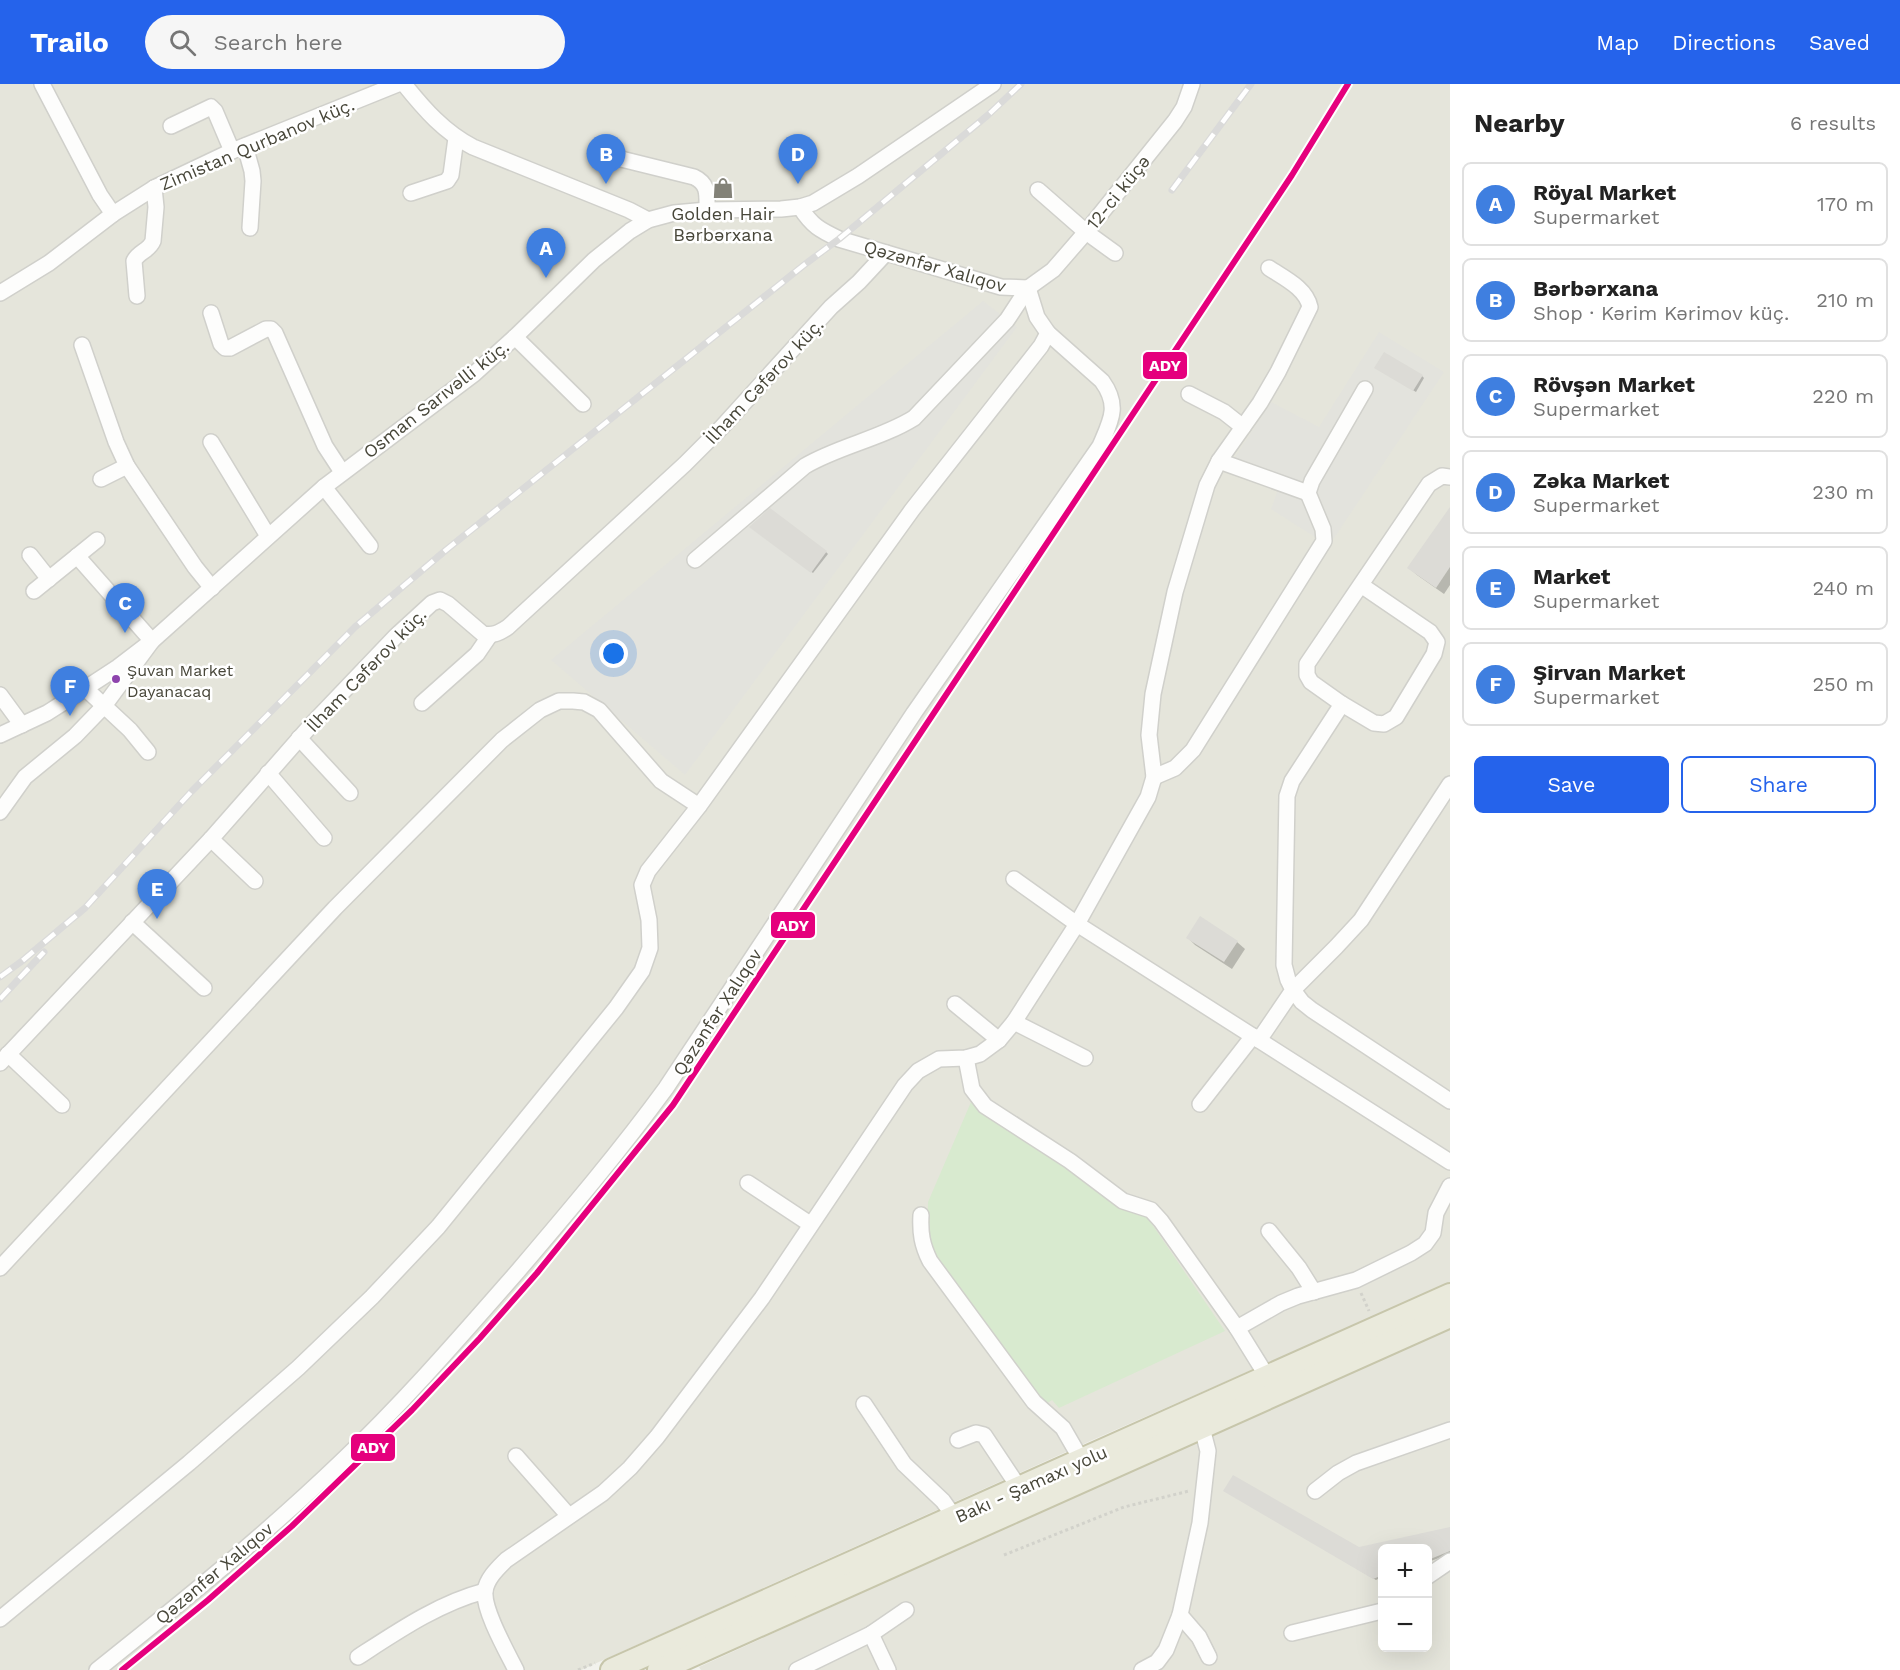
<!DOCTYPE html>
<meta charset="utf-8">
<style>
body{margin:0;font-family:"Work Sans",sans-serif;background:#f6f6f6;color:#222}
.controls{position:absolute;right:18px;bottom:18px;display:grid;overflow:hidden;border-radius:9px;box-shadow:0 6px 24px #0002}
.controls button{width:54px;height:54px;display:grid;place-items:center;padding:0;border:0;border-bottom:2px solid #e0e0e0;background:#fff;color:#222;font:30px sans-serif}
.you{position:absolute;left:614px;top:570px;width:21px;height:21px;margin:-15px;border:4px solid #fff;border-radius:50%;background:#1a73e8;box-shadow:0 0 0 9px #1a73e833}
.badge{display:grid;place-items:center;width:39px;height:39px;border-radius:50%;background:#2563eb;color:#fff;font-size:20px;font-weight:700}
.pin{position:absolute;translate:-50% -50px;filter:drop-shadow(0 2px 3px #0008)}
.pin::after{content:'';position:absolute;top:32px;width:21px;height:18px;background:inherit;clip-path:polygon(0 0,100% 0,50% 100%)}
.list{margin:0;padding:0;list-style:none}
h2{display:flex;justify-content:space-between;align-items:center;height:78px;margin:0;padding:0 24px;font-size:26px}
h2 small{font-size:20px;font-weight:400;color:#767676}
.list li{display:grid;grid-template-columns:39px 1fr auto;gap:18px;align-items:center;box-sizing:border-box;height:84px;margin:0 12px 12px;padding:0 12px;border:2px solid #e0e0e0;border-radius:9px}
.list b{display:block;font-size:22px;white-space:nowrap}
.list p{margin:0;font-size:20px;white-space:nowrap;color:#767676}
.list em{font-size:20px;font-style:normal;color:#767676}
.actions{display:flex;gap:12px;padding:18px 24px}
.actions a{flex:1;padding:14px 0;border:2px solid #2563eb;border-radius:9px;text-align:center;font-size:21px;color:#2563eb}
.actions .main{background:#2563eb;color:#fff}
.icon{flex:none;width:33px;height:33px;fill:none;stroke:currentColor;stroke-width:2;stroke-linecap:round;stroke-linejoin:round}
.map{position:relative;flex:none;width:1450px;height:1586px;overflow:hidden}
header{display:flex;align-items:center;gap:36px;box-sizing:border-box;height:84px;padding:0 30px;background:#2563eb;color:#fff}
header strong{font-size:28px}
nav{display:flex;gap:33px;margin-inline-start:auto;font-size:21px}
.search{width:420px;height:54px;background:#f6f6f6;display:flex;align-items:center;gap:15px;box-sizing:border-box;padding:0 21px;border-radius:33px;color:#767676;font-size:22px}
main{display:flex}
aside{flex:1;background:#fff}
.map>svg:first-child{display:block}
</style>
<header>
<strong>Trailo</strong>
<div class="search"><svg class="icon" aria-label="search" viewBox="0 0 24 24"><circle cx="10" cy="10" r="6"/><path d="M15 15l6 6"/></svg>Search here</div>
<nav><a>Map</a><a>Directions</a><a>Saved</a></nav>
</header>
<main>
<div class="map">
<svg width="1450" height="1586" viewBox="0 0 1450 1586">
<rect width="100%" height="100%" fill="#f2f2ed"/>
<g fill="#e5e5db" fill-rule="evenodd">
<path d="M0,0H1450V1199L1097,1354L581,1586H0Z"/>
<path d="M1450,1241V1586H701L699,1583ZM1382,1464H1428V1564H1382Z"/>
</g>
<g fill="#e3e3dd">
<path d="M983,217L1017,243L685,691L551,576Z"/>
<path d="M1379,248L1444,288L1329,462L1271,425L1278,406L1226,387L1271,318L1319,343Z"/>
</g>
<path fill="#d8eacf" d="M971,1018L1020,1050L1117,1121L1145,1130L1225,1247L1059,1324L1052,1316L1043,1322L934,1173L927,1158L928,1118Z"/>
<g fill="#0003">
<path d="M1378,285L1422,292L1424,294L1416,308Z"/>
<path d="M1446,431L1450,434V501L1444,510L1417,491L1409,484Z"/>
<path d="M751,443L826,468L828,470L813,489Z"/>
<path d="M1200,834L1237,858L1245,865L1232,885L1195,861L1188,854Z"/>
<path d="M1227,1408L1359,1465L1450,1445V1470L1428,1478V1464H1382V1493L1376,1496Z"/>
</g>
<g fill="#dcdbd6">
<path d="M1384,268L1423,291L1413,307L1374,284Z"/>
<path d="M1450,423V483L1436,504L1407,484Z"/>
<path d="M770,424L827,467L811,489L749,443Z"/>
<path d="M1200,832L1238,857L1224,878L1186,854Z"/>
<path d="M1233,1391L1359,1463L1450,1443V1467L1428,1476V1464H1383V1491L1373,1495L1223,1407Z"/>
</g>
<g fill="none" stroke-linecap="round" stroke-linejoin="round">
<defs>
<g id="minor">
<path d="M42,0L100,111L113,130"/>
<path d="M404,0C424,25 444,48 473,63L629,126L648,136"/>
<path d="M171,42L211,23L215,27L232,67"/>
<path d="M245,62L252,87L253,97L250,144"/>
<path d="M609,72L694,93C709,100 707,111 707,126"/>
<path d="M1038,106L1086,148L1115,169"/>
<path d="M411,109L447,97L451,91L456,54"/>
<path d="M800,123C812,142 820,146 839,155L1001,203L1028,204"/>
<path d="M0,209L49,179L113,130L154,104L232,67L398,0"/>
<path d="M137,212L134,177C138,168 149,167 153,157L156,123L154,104"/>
<path d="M211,229L221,260L225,264H230L266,245H271L275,249L325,362L342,388"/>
<path d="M515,253L583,320"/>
<path d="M82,261L116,358L127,382L195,483L212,504"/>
<path d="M1189,310L1224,328L1243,343"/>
<path d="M211,358L268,452"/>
<path d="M1219,377L1308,409"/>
<path d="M101,395L127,382"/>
<path d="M324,403L370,462"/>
<path d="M30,471L49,495"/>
<path d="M695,476L805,382C839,362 880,355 914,334L1007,236L1028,204L1053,186L1086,148L1175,37L1184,23L1192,0"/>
<path d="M1361,501L1430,548L1437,558L1434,570L1396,633L1384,640L1374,639L1342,620L1311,598L1307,591V580L1429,400L1442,392L1450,393"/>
<path d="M34,507L97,456"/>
<path d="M86,605L130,646L148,668"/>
<path d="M0,611L22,641"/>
<path d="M422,619L477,570L490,551"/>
<path d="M0,651L47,629L69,615L118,583L152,557L324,403L474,290L515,253L594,176L630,147L648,136L674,129L707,126L781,125L800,123L813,119L858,92L993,0"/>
<path d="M299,654L350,709"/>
<path d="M268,689L324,754"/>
<path d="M1154,693L1175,684L1193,666L1324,457L1323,445L1308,409L1312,397L1365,305"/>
<path d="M1450,700L1361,836L1336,863L1293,906L1302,918L1312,926L1450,1017"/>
<path d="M0,728L25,693L75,652L104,622L152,557L77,472"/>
<path d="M211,755L255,797"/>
<path d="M1014,795L1077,840L1450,1078"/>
<path d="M132,838L204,904"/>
<path d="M955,920L999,956"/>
<path d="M1014,938L1085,974"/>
<path d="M1259,956L1293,906L1288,896L1284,881L1287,712L1292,697L1342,620"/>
<path d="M8,970L62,1021"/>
<path d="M966,974L972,1005L985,1022L1070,1077L1123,1117L1151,1126L1161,1137L1237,1244L1268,1294"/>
<path d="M0,979L211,755L312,640L396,552L432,519L440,516L448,520L483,550C493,552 499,549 508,543L685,380L722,343L831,223L859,198L886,169"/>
<path d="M1200,1020L1253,952"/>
<path d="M748,1099L810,1140"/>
<path d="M921,1131C920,1149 922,1161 930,1177L1034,1318L1063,1344L1082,1377"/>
<path d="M1269,1147L1299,1184L1314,1208"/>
<path d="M0,1184L335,824L502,656L540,626L559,617H573L584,618L599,626L661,697L699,722"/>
<path d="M1237,1244L1281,1219L1298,1212L1356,1196L1411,1169L1425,1160L1433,1149L1436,1129L1450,1102"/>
<path d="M864,1320L904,1380L943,1417L955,1434"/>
<path d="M958,1356L976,1349L984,1351L1020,1405"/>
<path d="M516,1372L569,1432"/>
<path d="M1315,1407L1338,1389L1356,1379L1450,1346"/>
<path d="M1428,1492L1450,1477"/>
<path d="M1180,1531L1199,1553L1209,1573"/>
<path d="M0,1535L189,1379L298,1284L372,1213L438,1143L616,924L642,887L650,864L649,836L642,801L648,787L699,722L912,426L1041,262L1048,249"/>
<path d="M1292,1549L1382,1527"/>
<path d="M871,1550L888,1586"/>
<path d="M358,1573C398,1547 439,1519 485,1507"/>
<path d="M97,1586C181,1519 265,1451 342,1377C405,1317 461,1252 518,1187C569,1127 620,1067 666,1004L914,629L1100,362C1111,336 1120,322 1102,297L1048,249L1037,233L1028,204"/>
<path d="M516,1586C507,1568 483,1526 485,1507C487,1494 498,1484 506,1476L603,1409L630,1384L657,1353L762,1214L905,1001L918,987L939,975L966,974L980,970L999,956L1014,938L1077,840L1148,713L1154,693L1149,651L1153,610L1175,508L1207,401L1219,377L1260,319L1278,288L1310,223C1306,204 1284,194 1269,184"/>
<path d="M797,1586L871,1550L906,1526"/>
<path d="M1142,1586L1157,1578L1166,1566L1180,1531L1200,1439L1208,1367L1202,1344"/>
</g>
<g id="highway">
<path d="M612,1586L1450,1211"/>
<path d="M659,1586L1450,1232"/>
</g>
</defs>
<use href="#minor" stroke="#d0d0cb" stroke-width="18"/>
<use href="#highway" stroke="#c7c6ab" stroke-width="26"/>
<g stroke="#d2d2cb" stroke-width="3" stroke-dasharray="3 3" stroke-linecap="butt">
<path d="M1361,1209L1369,1227"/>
<path d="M1004,1471L1124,1423L1189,1407"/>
<path d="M578,1586L595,1579"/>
</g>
<use href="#minor" stroke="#fdfdfc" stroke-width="15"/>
<use href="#highway" stroke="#eaeadc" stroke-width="22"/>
<defs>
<g id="rail">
<path d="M1172,106L1251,0"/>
<path d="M0,893L22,877L85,824L191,708L355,543L446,466L804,181L839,155L988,31L1021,0"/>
<path d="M0,915L44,868"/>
</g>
</defs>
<use href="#rail" stroke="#dadad9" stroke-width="7"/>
<use href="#rail" stroke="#fff" stroke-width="4.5" stroke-dasharray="14" stroke-linecap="butt"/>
<defs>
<path id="rail-1" d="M122,1586L208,1516L292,1442L412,1326L480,1254L537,1189L673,1021L1292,91L1348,0"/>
</defs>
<use href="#rail-1" stroke="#fff" stroke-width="10"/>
<use href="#rail-1" stroke="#e5007d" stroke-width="6"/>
</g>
<defs>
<symbol id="shop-bare" viewBox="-9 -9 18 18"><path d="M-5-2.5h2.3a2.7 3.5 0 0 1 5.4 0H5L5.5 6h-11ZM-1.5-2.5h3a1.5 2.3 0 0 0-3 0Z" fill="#838278" stroke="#fff" stroke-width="2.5" paint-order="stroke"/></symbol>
</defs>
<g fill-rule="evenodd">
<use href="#shop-bare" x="708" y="89" width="30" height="30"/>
</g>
<circle fill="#8e44ad" stroke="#fff" stroke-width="2" cx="116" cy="595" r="5"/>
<g text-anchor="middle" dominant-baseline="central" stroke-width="5" stroke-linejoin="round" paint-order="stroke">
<g font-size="16" fill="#474639" stroke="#fff" text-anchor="start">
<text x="127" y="586">Şuvan Market<tspan x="127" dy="21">Dayanacaq</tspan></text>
</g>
<g font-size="18" fill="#474639" stroke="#fff">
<text transform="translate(257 60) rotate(-23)">Zimistan Qurbanov küç.</text>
<text transform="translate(1118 108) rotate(-51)">12-ci küçə</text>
<text transform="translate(935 182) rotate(16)">Qəzənfər Xalıqov</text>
<text transform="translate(764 297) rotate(-47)">İlham Cəfərov küç.</text>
<text transform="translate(436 315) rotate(-38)">Osman Sarıvəlli küç.</text>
<text transform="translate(366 586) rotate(-46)">İlham Cəfərov küç.</text>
<text transform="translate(717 928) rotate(-57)">Qəzənfər Xalıqov</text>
<text transform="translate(1031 1400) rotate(-24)">Bakı - Şamaxı yolu</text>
<text transform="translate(214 1489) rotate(-40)">Qəzənfər Xalıqov</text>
</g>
<g font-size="18" fill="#474639" stroke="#fff">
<text x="723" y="129">Golden Hair<tspan x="723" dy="21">Bərbərxana</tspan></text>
</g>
</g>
<g stroke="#fff" stroke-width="2">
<rect x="1142" y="267" width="46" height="29" rx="6" fill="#e5007d"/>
<rect x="770" y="827" width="46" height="28" rx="6" fill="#e5007d"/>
<rect x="350" y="1349" width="46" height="29" rx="6" fill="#e5007d"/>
</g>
<g font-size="16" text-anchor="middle" font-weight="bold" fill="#fff">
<text x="1165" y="287">ADY</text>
<text x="793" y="847">ADY</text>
<text x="373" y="1369">ADY</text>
</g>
</svg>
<div class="controls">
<button>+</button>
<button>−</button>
</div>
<div class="you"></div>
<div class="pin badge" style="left:546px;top:194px;background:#3f7fe0">A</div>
<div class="pin badge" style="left:606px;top:100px;background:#3f7fe0">B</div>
<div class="pin badge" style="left:125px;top:549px;background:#3f7fe0">C</div>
<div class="pin badge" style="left:798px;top:100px;background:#3f7fe0">D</div>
<div class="pin badge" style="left:157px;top:835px;background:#3f7fe0">E</div>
<div class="pin badge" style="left:70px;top:632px;background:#3f7fe0">F</div>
</div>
<aside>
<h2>Nearby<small>6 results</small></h2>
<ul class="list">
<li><span class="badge" style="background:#3f7fe0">A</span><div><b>Röyal Market</b><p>Supermarket</p></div><em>170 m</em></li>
<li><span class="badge" style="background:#3f7fe0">B</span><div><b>Bərbərxana</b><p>Shop · Kərim Kərimov küç.</p></div><em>210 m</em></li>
<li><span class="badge" style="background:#3f7fe0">C</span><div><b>Rövşən Market</b><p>Supermarket</p></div><em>220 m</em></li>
<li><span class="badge" style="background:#3f7fe0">D</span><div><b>Zəka Market</b><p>Supermarket</p></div><em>230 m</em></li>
<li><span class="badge" style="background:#3f7fe0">E</span><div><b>Market</b><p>Supermarket</p></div><em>240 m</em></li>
<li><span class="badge" style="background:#3f7fe0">F</span><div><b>Şirvan Market</b><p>Supermarket</p></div><em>250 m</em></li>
</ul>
<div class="actions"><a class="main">Save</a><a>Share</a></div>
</aside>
</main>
